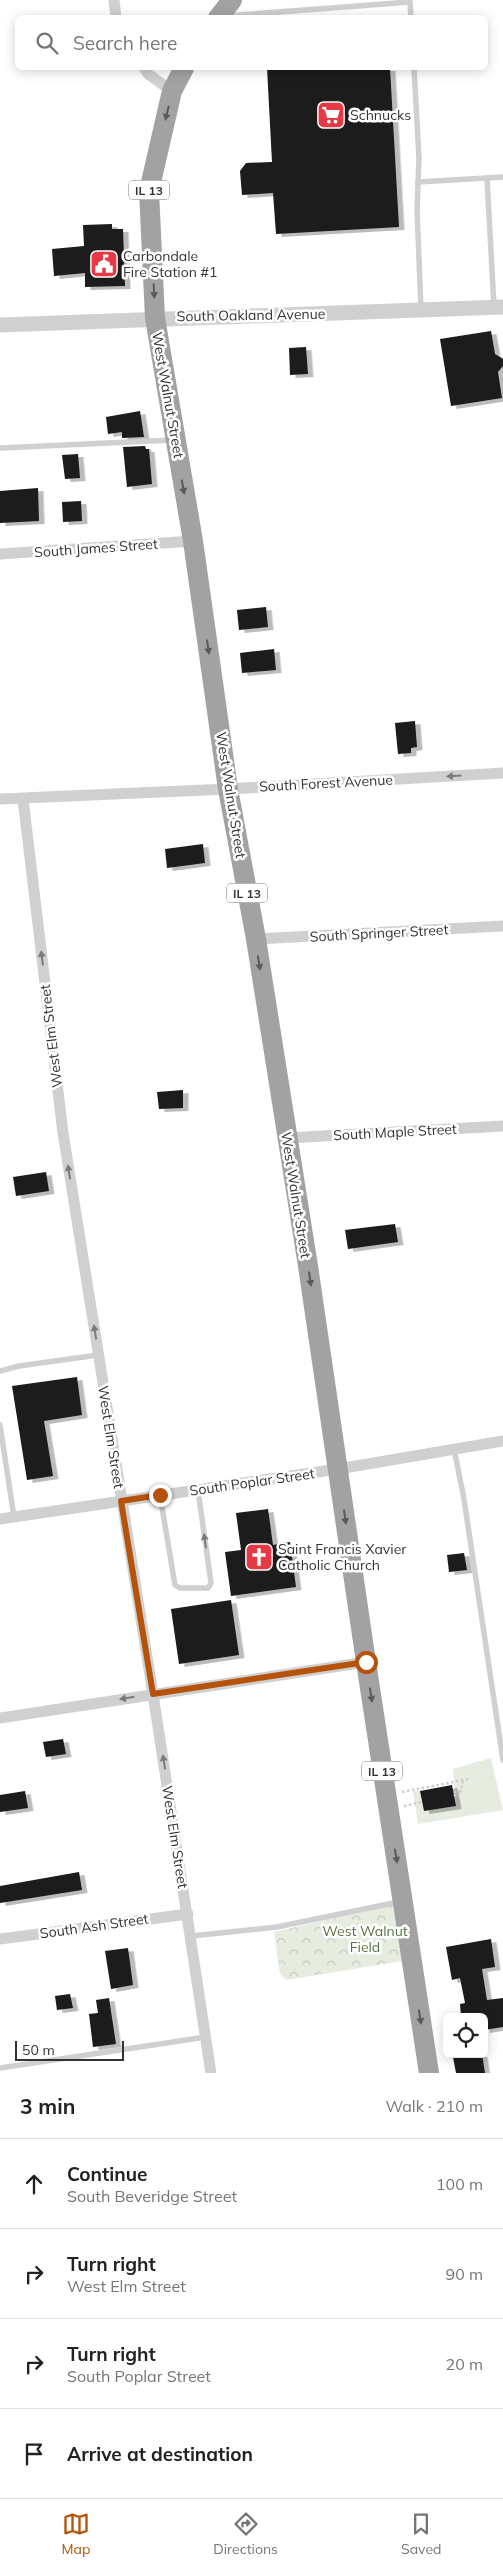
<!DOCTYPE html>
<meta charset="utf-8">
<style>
body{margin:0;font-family:Mulish,sans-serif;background:#f2f2f2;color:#202124}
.controls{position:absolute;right:15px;bottom:15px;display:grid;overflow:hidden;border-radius:8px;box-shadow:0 2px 12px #0003}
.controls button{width:45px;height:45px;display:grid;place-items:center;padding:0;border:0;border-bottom:1px solid #e0e0e0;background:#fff;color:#202124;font:25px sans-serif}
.scale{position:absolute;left:15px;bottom:12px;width:109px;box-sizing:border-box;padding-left:5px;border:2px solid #333;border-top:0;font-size:14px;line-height:18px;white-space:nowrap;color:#333;-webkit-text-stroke:4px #fff;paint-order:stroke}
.stop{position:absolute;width:15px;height:15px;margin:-11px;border:4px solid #b45309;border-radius:50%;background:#fff}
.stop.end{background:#b45309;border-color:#fff;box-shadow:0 1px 5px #0008}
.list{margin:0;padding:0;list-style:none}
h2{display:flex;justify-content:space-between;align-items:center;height:65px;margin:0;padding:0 20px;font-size:21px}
h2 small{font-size:16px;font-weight:400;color:#757577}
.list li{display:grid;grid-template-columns:32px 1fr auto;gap:15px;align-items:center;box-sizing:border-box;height:90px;padding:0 20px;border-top:1px solid #e0e0e0}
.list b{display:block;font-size:19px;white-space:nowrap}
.list p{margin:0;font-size:16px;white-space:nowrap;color:#757577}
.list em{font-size:16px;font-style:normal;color:#757577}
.icon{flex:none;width:28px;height:28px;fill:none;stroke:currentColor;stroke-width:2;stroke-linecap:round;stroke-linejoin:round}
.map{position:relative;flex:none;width:503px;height:2073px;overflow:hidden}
.search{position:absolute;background:#fff;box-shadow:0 2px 12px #0003;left:15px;right:15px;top:15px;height:55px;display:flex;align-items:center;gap:12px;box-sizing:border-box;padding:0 18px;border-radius:8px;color:#757577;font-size:19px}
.sheet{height:425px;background:#fff}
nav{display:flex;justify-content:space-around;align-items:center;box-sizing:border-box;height:70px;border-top:1px solid #e0e0e0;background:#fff;font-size:14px;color:#757577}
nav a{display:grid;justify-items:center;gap:2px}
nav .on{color:#b45309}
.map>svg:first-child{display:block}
</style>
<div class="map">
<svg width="503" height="2073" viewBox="0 0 503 2073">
<defs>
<pattern id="forest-crowns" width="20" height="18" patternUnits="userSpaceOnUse" patternTransform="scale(1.25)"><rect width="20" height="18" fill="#e6ecdf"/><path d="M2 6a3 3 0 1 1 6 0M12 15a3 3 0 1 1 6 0" fill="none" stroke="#c6cbc0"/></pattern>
<filter id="shadow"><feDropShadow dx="5.5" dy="3" stdDeviation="0" flood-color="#0004"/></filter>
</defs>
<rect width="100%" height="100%" fill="#fff"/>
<path fill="#e6ecdf" d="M491,1758L503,1810L418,1824L413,1791H420L424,1811L456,1806L453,1769Z"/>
<path fill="url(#forest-crowns)" d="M394,1904L402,1961L286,1980L280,1974L274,1932Z"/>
<g fill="#1a1a1a" filter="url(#shadow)">
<path d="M267,68H390L399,227L276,234L273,193L242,195L240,171L246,163L272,162Z"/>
<path d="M112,224V229H123L125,286L85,287V273L54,276L52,249L84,246L83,225Z"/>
<path d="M491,331L495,354L503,359V366L498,372L502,398L451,406L440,339Z"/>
<path d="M306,347L308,374L290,375L289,348Z"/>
<path d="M140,411L144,437L122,438V432L108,434L106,417Z"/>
<path d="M145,446L146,449H149L152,484L127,487L123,447Z"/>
<path d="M78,454L80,478L65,479L62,455Z"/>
<path d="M38,488L39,521L0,523V491Z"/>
<path d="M81,501L82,521L63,522L62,502Z"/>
<path d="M266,607L268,627L239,630L237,610Z"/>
<path d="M274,649L276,670L242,673L240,653Z"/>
<path d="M415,721L417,747L411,748V753L398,754L395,723Z"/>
<path d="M203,844L205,863L167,868L165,849Z"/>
<path d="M183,1090V1108L159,1109L157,1092Z"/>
<path d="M46,1172L49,1191L16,1196L13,1177Z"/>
<path d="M395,1224L398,1242L348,1249L345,1230Z"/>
<path d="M77,1377L82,1415L44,1421L53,1476L27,1480L12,1386Z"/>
<path d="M268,1509L273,1545L290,1542L296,1587L231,1596L225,1552L241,1550L236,1513Z"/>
<path d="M464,1553L467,1570L449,1572L447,1555Z"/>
<path d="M231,1600L239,1655L179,1664L171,1609Z"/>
<path d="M63,1739L66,1754L46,1757L43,1742Z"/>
<path d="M452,1785L456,1806L424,1811L420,1791Z"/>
<path d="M25,1791L28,1808L0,1812V1795Z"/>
<path d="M79,1872L82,1890L0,1903V1886Z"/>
<path d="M491,1939L495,1967L482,1969L487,2000L503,1998V2027L484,2030V2017H461L460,2004L465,2003L460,1978L452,1980L446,1947Z"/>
<path d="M128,1948L133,1985L111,1989L105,1951Z"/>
<path d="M70,1994L73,2008L57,2010L55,1996Z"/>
<path d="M109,1998L116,2044L93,2047L89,2014L98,2013L96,2000Z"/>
<path d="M469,2054H482L485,2073H456L453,2057Z"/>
</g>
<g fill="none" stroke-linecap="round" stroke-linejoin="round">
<g stroke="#cdcdcd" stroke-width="2.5" stroke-dasharray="2.5 2.5" stroke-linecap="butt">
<path d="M402,1792L469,1779"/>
<path d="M454,1792L461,1791L463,1781"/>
<path d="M454,1796L460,1792"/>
<path d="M404,1806L422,1802"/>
</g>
<g stroke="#d0d0d0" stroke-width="5.5">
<path d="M226,16L410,2L411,18"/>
<path d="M414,68L419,158L417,209L421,310"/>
<path d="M487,178L494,306"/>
<path d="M418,182L503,177"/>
<path d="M0,448L173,440"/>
<path d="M0,1371L19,1366L98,1355"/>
<path d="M0,1425L14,1517"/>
<path d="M454,1449L464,1499L503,1760"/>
<path d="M160,1495L175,1585L180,1588H208L211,1583L198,1490"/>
<path d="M191,1936L277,1927L398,1902"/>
<path d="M0,2068L206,2037"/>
</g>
<g stroke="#d0d0d0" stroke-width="11">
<path d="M114,0L116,18"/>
<path d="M144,68L148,74L172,91"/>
<path d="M0,554L193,541"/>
<path d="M0,799L228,789L503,773"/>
<path d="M23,799L63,1133L153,1694L211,2073"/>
<path d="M256,939L503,926"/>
<path d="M287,1138L503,1126"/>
<path d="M0,1519L338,1469L503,1441"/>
<path d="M0,1718L366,1662"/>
<path d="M0,1939L188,1914"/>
</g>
<path stroke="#d0d0d0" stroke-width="15" d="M0,325L503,307"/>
<g stroke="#a2a2a2" stroke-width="20">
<path d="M218,18L232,0"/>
<path d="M184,68L172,91L149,191L155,318L193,541L228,789L256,939L308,1266L366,1662L429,2073"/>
</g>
</g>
<defs><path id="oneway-solid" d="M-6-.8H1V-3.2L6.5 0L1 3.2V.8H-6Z" transform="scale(1.25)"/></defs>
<g fill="#5a5a5a">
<use href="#oneway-solid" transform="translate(167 113) rotate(104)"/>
<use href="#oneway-solid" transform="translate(154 291) rotate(87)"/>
<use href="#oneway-solid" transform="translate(183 487) rotate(80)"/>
<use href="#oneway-solid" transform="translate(208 647) rotate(82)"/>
<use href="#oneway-solid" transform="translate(259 963) rotate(81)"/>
<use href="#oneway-solid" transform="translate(310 1279) rotate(82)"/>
<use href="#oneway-solid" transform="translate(345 1517) rotate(82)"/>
<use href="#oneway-solid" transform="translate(371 1695) rotate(81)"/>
<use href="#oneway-solid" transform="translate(396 1856) rotate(81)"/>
<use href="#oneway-solid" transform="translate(420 2017) rotate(81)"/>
</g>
<g fill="#7a7a7a">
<use href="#oneway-solid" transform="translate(454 776) rotate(177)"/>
<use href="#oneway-solid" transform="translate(42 958) rotate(-97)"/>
<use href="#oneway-solid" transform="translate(69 1172) rotate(-99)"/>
<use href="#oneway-solid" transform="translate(95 1332) rotate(-99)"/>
<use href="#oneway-solid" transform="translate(205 1541) rotate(-98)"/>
<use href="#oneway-solid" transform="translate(127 1698) rotate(171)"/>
<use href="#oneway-solid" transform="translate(164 1762) rotate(-99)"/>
</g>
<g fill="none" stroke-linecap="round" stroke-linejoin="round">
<path stroke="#b45309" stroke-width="6" d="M160,1495L121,1501L153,1694L366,1662"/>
</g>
<defs>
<symbol id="supermarket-square" viewBox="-11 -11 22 22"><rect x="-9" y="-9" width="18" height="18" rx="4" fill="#e63946" stroke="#fff"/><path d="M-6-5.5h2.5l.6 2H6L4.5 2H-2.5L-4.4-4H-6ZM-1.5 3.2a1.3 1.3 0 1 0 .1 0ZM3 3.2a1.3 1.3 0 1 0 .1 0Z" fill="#fff"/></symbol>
<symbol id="civic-square" viewBox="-11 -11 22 22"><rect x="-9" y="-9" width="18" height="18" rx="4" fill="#e63946" stroke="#fff"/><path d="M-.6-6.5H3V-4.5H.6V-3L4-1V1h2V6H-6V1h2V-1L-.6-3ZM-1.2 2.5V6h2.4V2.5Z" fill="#fff"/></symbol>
<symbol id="church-square" viewBox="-11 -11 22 22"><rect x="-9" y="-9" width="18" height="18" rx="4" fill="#e63946" stroke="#fff"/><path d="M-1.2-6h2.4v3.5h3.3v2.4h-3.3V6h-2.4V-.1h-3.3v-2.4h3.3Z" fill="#fff"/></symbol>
</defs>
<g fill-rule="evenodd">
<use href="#supermarket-square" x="315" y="99" width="32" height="32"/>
<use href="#civic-square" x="88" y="248" width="32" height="32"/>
<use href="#church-square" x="243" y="1541" width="32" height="32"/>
</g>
<g text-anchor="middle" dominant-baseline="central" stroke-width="5" stroke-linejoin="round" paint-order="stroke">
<g fill="#fff" stroke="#707070" stroke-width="1">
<rect x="129" y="180.5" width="40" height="19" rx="4"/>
<rect x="227" y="883.5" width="40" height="19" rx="4"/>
<rect x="362" y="1761.5" width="40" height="19" rx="4"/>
</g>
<g font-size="12" font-weight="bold" fill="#333">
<text x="149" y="190">IL 13</text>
<text x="247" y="893">IL 13</text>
<text x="382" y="1771">IL 13</text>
</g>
<g font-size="14" fill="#333" stroke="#fff" text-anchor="start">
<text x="350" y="115">Schnucks</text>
<text x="123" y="256">Carbondale<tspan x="123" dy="16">Fire Station #1</tspan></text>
<text x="278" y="1549">Saint Francis Xavier<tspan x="278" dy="16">Catholic Church</tspan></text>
</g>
<g font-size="14" fill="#333" stroke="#fff">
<text transform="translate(251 315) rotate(-1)">South Oakland Avenue</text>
<text transform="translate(168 395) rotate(80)">West Walnut Street</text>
<text transform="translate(96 548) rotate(-4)">South James Street</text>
<text transform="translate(326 783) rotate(-3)">South Forest Avenue</text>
<text transform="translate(231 795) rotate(81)">West Walnut Street</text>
<text transform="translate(379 933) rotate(-3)">South Springer Street</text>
<text transform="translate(51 1036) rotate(-97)">West Elm Street</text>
<text transform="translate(395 1132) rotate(-3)">South Maple Street</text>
<text transform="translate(296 1195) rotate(81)">West Walnut Street</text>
<text transform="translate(111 1437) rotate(81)">West Elm Street</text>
<text transform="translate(252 1482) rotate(-8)">South Poplar Street</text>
<text transform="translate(175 1837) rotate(81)">West Elm Street</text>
<text transform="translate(94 1926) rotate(-8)">South Ash Street</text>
</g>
<g font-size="14" fill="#56703f" stroke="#fff">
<text x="365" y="1931">West Walnut<tspan x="365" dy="16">Field</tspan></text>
</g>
</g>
</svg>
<div class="controls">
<button><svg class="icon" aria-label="locate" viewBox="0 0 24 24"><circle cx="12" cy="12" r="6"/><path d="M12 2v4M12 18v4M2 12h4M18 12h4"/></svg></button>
</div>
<div class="scale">50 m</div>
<div class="stop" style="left:366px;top:1662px"></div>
<div class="stop end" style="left:160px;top:1495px"></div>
<div class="search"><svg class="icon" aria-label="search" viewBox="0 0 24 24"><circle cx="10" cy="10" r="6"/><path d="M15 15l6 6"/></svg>Search here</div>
</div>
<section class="sheet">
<h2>3 min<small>Walk · 210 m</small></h2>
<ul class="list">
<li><svg class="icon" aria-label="ahead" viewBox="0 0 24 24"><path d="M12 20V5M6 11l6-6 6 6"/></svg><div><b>Continue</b><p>South Beveridge Street</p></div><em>100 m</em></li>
<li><svg class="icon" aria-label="right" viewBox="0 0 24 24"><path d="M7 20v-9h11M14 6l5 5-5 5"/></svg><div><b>Turn right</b><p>West Elm Street</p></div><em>90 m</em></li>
<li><svg class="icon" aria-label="right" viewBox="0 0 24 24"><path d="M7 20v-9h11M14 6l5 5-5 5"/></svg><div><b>Turn right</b><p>South Poplar Street</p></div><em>20 m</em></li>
<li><svg class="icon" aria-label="arrive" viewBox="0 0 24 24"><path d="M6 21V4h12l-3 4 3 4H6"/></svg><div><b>Arrive at destination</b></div></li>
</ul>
</section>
<nav>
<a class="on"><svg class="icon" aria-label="map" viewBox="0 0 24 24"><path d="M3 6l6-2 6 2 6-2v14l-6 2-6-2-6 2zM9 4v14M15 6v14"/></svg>Map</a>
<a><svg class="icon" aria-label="directions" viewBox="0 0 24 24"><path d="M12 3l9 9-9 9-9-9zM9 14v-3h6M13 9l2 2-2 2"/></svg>Directions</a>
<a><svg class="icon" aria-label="saved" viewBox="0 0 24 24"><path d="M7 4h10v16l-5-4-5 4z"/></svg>Saved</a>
</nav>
